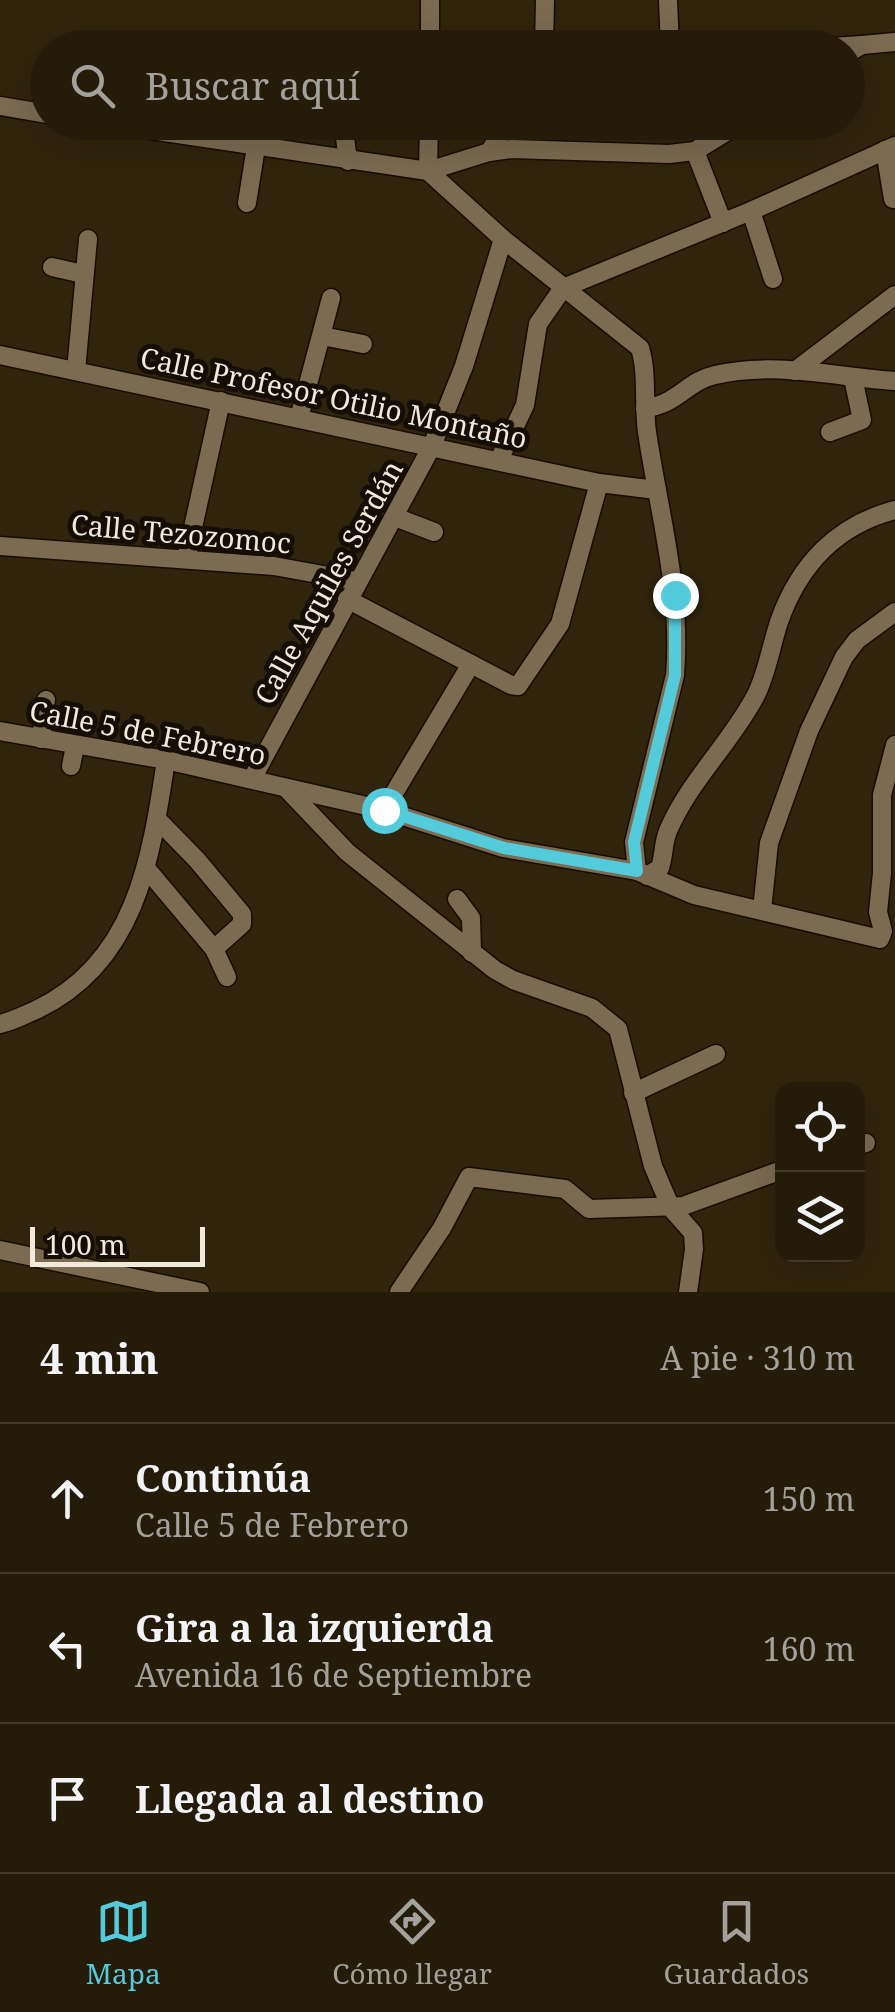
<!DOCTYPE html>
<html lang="es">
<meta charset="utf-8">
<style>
body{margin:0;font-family:"Noto Serif",serif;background:#2c2412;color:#f1f3f6}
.controls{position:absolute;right:30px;bottom:30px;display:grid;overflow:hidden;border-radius:20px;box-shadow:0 10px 40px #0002}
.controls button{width:90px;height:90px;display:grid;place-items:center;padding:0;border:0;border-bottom:2px solid #41392a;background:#241b09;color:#f1f3f6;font:50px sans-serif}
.scale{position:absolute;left:30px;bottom:25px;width:175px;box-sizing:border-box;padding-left:10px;border:5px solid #f1e9da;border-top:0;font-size:28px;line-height:35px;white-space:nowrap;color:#f1e9da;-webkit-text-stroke:8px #140e05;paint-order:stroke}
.stop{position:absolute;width:30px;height:30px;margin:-22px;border:8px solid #53cbdb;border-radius:50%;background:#fff}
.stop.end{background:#53cbdb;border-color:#fff;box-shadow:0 2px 10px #0008}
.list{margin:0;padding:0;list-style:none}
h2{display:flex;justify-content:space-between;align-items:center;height:130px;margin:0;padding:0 40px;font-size:42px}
h2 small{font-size:32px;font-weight:400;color:#a3a19c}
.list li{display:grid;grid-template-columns:65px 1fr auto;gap:30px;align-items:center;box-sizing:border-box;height:150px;padding:0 40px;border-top:2px solid #41392a}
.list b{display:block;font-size:38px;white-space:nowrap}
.list p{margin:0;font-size:32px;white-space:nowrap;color:#a3a19c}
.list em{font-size:32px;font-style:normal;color:#a3a19c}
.icon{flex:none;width:55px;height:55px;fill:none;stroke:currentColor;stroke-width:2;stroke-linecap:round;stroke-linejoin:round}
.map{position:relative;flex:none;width:895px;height:1292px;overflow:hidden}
.search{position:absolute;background:#241b09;box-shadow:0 10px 40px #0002;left:30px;right:30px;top:30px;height:110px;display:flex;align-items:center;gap:25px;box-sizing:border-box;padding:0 35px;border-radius:55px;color:#a3a19c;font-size:38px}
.sheet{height:580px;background:#241b09}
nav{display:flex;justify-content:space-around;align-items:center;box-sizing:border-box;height:140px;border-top:2px solid #41392a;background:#241b09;font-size:28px;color:#a3a19c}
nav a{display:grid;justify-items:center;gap:5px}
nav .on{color:#53cbdb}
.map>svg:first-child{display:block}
</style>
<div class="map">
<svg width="895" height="1292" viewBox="0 0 895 1292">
<rect width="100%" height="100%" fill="#30240c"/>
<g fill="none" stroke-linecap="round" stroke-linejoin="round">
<defs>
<g id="minor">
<path d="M668,0L670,48"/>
<path d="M430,48V0"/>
<path d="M544,48L545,0"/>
<path d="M817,48L862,45"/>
<path d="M848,53L862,45L895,42"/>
<path d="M0,106L48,114"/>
<path d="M97,122L428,171L503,239L640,348C648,374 643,404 647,432C659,513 682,592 675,675L634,842L637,871"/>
<path d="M343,122L348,161"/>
<path d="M885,150L893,199"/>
<path d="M695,151L723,223"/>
<path d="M489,152L509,122"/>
<path d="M428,171L489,152L512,149L669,154L695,151L742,122"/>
<path d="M428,171L429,122"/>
<path d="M247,203L256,147"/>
<path d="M751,211L773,279"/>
<path d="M52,267L83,274"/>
<path d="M322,336L363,344"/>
<path d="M0,355L599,483L657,490"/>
<path d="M76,371L88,239"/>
<path d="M795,371L895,295"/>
<path d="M645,408C677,405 687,381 715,375C773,361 836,377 895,381"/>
<path d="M299,418L331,298"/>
<path d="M830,432L862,420L853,378"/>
<path d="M499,460L525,405L538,324L563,288L751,211L895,146"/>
<path d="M395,517L434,532"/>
<path d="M0,546L274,566L356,581"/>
<path d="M186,559L221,401"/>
<path d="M347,599L511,685L518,686L560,624L599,483"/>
<path d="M0,731L166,760L384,810L503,848L637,871L694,895L880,939L883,931L878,912L882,873V795L895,745"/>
<path d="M41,739L46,700"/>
<path d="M71,766L75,746"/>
<path d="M252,779L432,446L464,366L503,239"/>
<path d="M286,788L347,852L495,970L513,980L592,1008L618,1029L653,1166L671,1208L693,1233L694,1249L688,1292"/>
<path d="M384,810L471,664"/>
<path d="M157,819L197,860L242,914V924L214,949"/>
<path d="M146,868L214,949L227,977"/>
<path d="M647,876L660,868C664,856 663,843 668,831C689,781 731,743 756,695C767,673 771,646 779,622C799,565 837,525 895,510"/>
<path d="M457,899L471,918L472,953"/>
<path d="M762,910L769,843L809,731L844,657L857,640L895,612"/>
<path d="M0,1024C13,1021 24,1015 36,1010C136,963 151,859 166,760"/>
<path d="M633,1093L716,1054"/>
<path d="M858,1145L866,1143"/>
<path d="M0,1250L200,1292"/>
<path d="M399,1292L442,1228L469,1177L565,1189L589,1209L683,1206L782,1170"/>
</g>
</defs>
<use href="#minor" stroke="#180c00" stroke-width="21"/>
<use href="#minor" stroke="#7a6b51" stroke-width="18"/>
</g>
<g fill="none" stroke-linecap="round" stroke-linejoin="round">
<path stroke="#53cbdb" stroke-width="12" d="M384,810L504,848L637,871L634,842L675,675V595"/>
</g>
<g text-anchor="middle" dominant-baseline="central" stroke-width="10" stroke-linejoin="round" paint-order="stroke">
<g font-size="28" fill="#f1e9da" stroke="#140e05">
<text transform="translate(334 397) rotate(12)">Calle Profesor Otilio Montaño</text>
<text transform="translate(181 533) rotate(5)">Calle Tezozomoc</text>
<text transform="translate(328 582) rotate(-61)">Calle Aquiles Serdán</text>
<text transform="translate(148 732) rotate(11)">Calle 5 de Febrero</text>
</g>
</g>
</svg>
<div class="controls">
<button><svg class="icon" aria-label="locate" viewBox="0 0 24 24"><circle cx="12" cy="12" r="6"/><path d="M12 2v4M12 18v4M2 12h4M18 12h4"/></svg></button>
<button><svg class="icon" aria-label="layers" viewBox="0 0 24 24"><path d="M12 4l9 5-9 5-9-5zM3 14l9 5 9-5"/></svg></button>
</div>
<div class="scale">100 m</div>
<div class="stop" style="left:384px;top:810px"></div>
<div class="stop end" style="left:675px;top:595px"></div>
<div class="search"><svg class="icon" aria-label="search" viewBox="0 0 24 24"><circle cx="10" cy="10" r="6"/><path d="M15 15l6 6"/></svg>Buscar aquí</div>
</div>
<section class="sheet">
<h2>4 min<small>A pie · 310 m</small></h2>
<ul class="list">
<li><svg class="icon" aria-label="ahead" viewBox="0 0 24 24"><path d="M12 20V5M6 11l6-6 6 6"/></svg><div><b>Continúa</b><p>Calle 5 de Febrero</p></div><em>150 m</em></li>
<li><svg class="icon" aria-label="left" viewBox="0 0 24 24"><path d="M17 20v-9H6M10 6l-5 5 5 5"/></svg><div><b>Gira a la izquierda</b><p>Avenida 16 de Septiembre</p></div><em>160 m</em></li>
<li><svg class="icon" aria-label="arrive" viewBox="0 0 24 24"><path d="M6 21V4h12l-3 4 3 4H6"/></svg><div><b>Llegada al destino</b></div></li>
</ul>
</section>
<nav>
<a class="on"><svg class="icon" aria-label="map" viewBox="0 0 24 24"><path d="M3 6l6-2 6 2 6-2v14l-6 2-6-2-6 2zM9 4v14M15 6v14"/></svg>Mapa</a>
<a><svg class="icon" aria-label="directions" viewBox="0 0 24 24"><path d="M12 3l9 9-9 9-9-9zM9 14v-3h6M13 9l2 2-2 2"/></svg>Cómo llegar</a>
<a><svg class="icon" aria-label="saved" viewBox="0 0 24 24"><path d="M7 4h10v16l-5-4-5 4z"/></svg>Guardados</a>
</nav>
